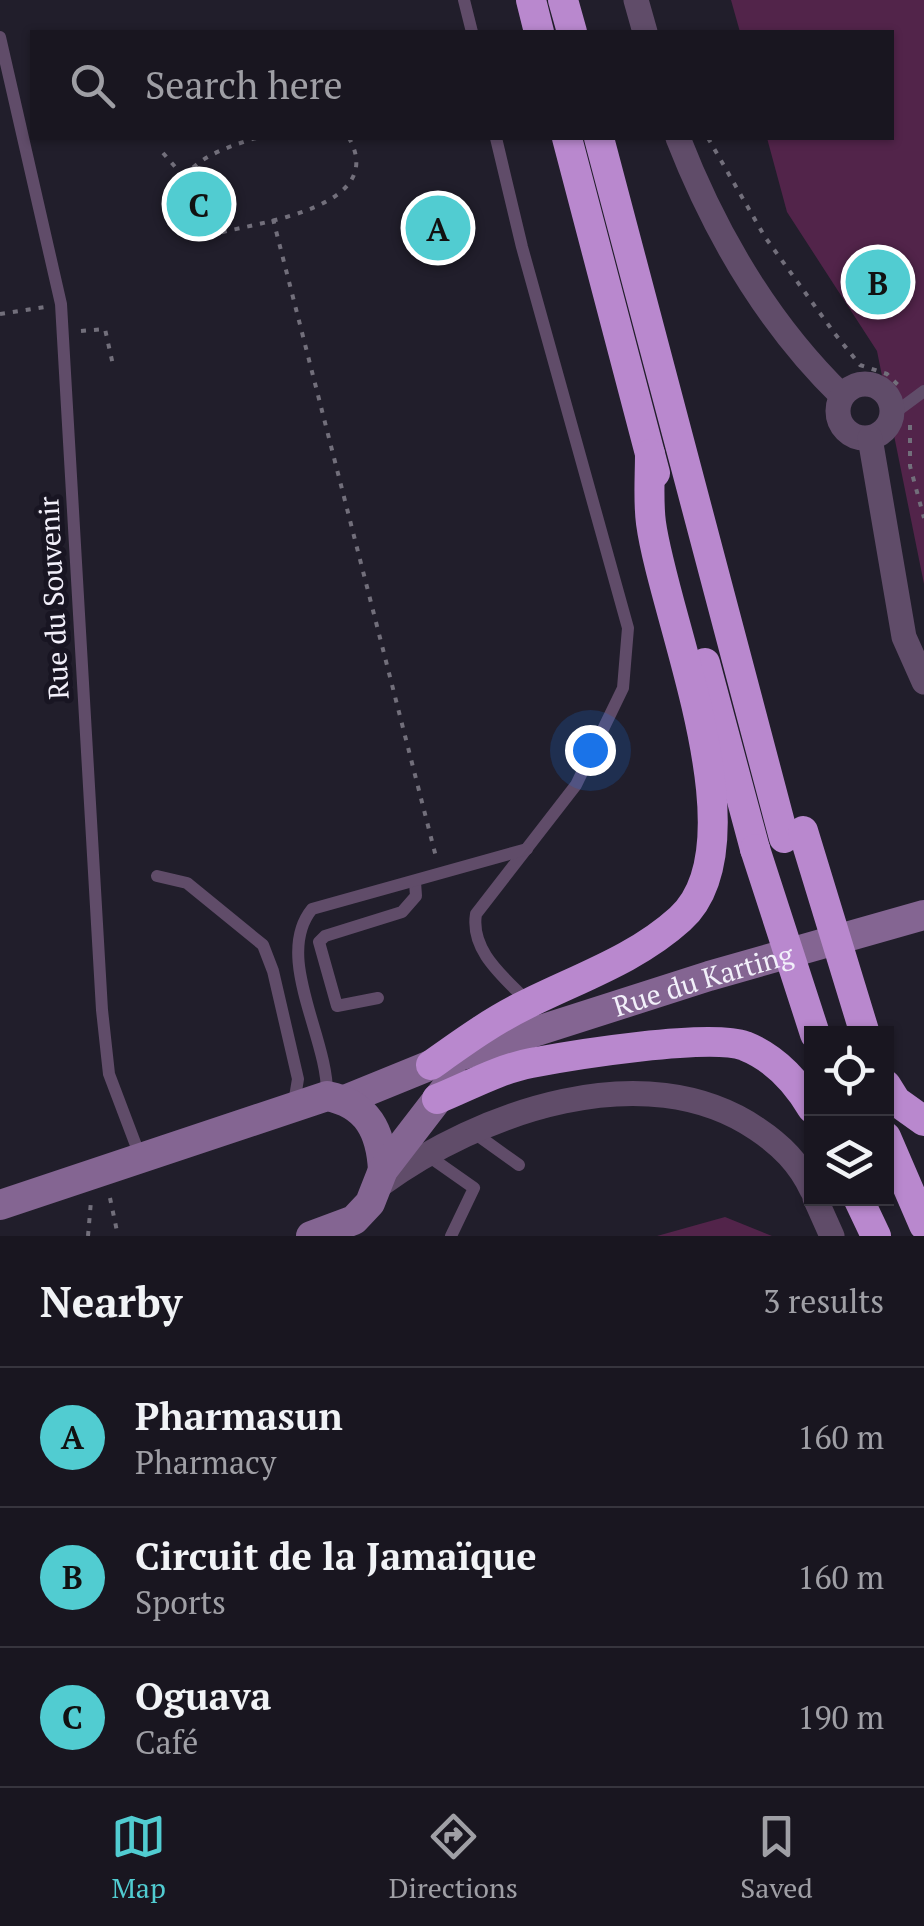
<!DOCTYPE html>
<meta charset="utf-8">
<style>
body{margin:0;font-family:"PT Serif",serif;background:#26232d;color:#f1f3f6}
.controls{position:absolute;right:30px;bottom:30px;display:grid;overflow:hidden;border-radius:0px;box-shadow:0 2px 8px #0004}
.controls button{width:90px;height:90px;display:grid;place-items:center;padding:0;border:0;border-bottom:2px solid #37353e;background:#191620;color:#f1f3f6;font:50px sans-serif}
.you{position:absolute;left:590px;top:750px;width:35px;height:35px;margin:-25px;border:8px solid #fff;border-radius:50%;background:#1a73e8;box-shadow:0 0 0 15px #1a73e833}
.badge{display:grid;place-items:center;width:65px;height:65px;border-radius:50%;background:#51ccd1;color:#111;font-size:32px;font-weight:700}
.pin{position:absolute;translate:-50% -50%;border:5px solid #fff;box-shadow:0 2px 10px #0006}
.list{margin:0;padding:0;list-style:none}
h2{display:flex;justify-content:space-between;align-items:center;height:130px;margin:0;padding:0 40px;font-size:42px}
h2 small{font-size:32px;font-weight:400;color:#9f9fa5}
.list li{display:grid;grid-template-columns:65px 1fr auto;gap:30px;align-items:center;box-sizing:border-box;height:140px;padding:0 40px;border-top:2px solid #37353e}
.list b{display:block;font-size:38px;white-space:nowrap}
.list p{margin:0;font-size:32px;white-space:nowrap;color:#9f9fa5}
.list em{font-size:32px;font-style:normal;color:#9f9fa5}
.icon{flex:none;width:55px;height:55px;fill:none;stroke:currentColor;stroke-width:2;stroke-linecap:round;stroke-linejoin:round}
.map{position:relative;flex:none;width:924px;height:1236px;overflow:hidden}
.search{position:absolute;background:#191620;box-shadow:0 2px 8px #0004;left:30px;right:30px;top:30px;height:110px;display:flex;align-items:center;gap:25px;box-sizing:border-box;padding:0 35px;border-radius:0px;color:#9f9fa5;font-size:38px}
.sheet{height:550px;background:#191620}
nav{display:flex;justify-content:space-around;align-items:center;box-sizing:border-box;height:140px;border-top:2px solid #37353e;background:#191620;font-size:28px;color:#9f9fa5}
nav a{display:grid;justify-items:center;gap:5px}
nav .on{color:#51ccd1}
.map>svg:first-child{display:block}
</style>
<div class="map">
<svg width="924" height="1236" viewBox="0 0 924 1236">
<rect width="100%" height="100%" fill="#211e2b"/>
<g fill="#52244a">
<path d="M731,0H924V584L877,351L787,212L767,138H892V32H740Z"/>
<path d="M725,1217L772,1236H657Z"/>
</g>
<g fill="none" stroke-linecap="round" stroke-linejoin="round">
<g stroke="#726f7b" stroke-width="4" stroke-dasharray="5 8" stroke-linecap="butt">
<path d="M256,138C213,151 153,173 192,228L204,234L219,233C261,222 388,207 349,138"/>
<path d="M708,138L765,237L835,334L860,365L887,374L900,387"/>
<path d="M163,153L184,177"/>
<path d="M273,219L436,857"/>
<path d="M0,314L45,307"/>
<path d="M81,331L105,329L113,365"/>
<path d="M910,425V466L924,518"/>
<path d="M110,1198L118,1236"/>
<path d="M88,1236L91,1201"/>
</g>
<g stroke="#604c69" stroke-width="12">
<path d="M464,0L472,32"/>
<path d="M0,37L61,304L102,1010L109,1074L140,1156"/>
<path d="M496,138L522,247L628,628L623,688L576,785L476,914C470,951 504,977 527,1001"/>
<path d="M893,414L924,391"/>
<path d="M157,876L187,883L263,945L273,971L298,1079L294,1103"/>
<path d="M378,998L337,1006L319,942L325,936L402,912L416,896L415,882"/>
<path d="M327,1096C329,1038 273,957 312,909L527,849"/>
<path d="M473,1132L519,1165"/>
<path d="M427,1155L474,1188L451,1236"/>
</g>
<g stroke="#604c69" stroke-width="25">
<path d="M636,0L645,32"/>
<path d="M678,138C715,233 769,325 842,396"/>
<circle cx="865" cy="411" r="27"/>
<path d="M870,438L904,637L924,682"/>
<path d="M380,1185C480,1112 645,1053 757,1129C781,1145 799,1163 812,1190"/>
<path d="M815,1198L832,1236"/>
</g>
<g stroke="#846592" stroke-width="30">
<path id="s1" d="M345,1100L431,1065L709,976L924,915"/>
<path d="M0,1205L327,1096C368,1104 381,1132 383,1170"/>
<path d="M311,1236L354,1220L370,1203L383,1170L453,1079"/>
</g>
<g stroke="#b988ce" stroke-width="30">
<path d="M531,0L539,32"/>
<path d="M563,0L572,32"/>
<path d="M567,138L655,473"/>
<path d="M599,138L784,838"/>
<path d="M705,663L755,849"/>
<path d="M431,1065C462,1043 492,1021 527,1004C579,978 636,959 680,919C763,844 664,619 651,523C648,501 650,477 650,454"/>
<path d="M886,1085L896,1101L924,1121"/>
<path d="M437,1099C467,1087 499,1069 531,1063C573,1055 709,1033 745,1046C775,1058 796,1081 812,1108"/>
<path d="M886,1137L924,1225"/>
<path d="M858,1198L876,1236"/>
</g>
<g stroke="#b988ce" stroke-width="30">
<path d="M803,831L865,1034"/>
<path d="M755,849L815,1034"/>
</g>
</g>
<g text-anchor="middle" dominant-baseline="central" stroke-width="10" stroke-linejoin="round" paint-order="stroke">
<g font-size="28" fill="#f2f0fa" stroke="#181522">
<text transform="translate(53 598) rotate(-93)">Rue du Souvenir</text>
<text stroke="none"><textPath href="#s1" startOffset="378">Rue du Karting</textPath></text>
</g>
</g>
</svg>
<div class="controls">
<button><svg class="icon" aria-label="locate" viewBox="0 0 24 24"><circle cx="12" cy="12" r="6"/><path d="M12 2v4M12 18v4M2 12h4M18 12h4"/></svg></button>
<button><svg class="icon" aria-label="layers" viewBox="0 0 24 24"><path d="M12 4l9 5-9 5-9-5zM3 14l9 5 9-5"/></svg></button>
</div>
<div class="you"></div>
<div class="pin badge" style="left:438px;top:228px">A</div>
<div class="pin badge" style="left:878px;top:282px">B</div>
<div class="pin badge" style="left:199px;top:204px">C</div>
<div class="search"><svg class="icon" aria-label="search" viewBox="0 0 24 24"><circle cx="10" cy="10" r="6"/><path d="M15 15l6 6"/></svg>Search here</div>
</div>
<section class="sheet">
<h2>Nearby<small>3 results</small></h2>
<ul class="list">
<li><span class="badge">A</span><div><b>Pharmasun</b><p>Pharmacy</p></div><em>160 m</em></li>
<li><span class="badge">B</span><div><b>Circuit de la Jamaïque</b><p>Sports</p></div><em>160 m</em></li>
<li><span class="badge">C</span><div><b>Oguava</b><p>Café</p></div><em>190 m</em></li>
</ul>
</section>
<nav>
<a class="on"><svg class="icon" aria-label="map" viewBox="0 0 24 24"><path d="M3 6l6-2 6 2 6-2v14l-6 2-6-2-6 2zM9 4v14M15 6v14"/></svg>Map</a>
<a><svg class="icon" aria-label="directions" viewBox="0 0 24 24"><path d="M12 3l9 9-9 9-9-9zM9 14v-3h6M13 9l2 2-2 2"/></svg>Directions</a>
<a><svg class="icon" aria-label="saved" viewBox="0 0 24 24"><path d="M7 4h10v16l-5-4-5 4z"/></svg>Saved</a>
</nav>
